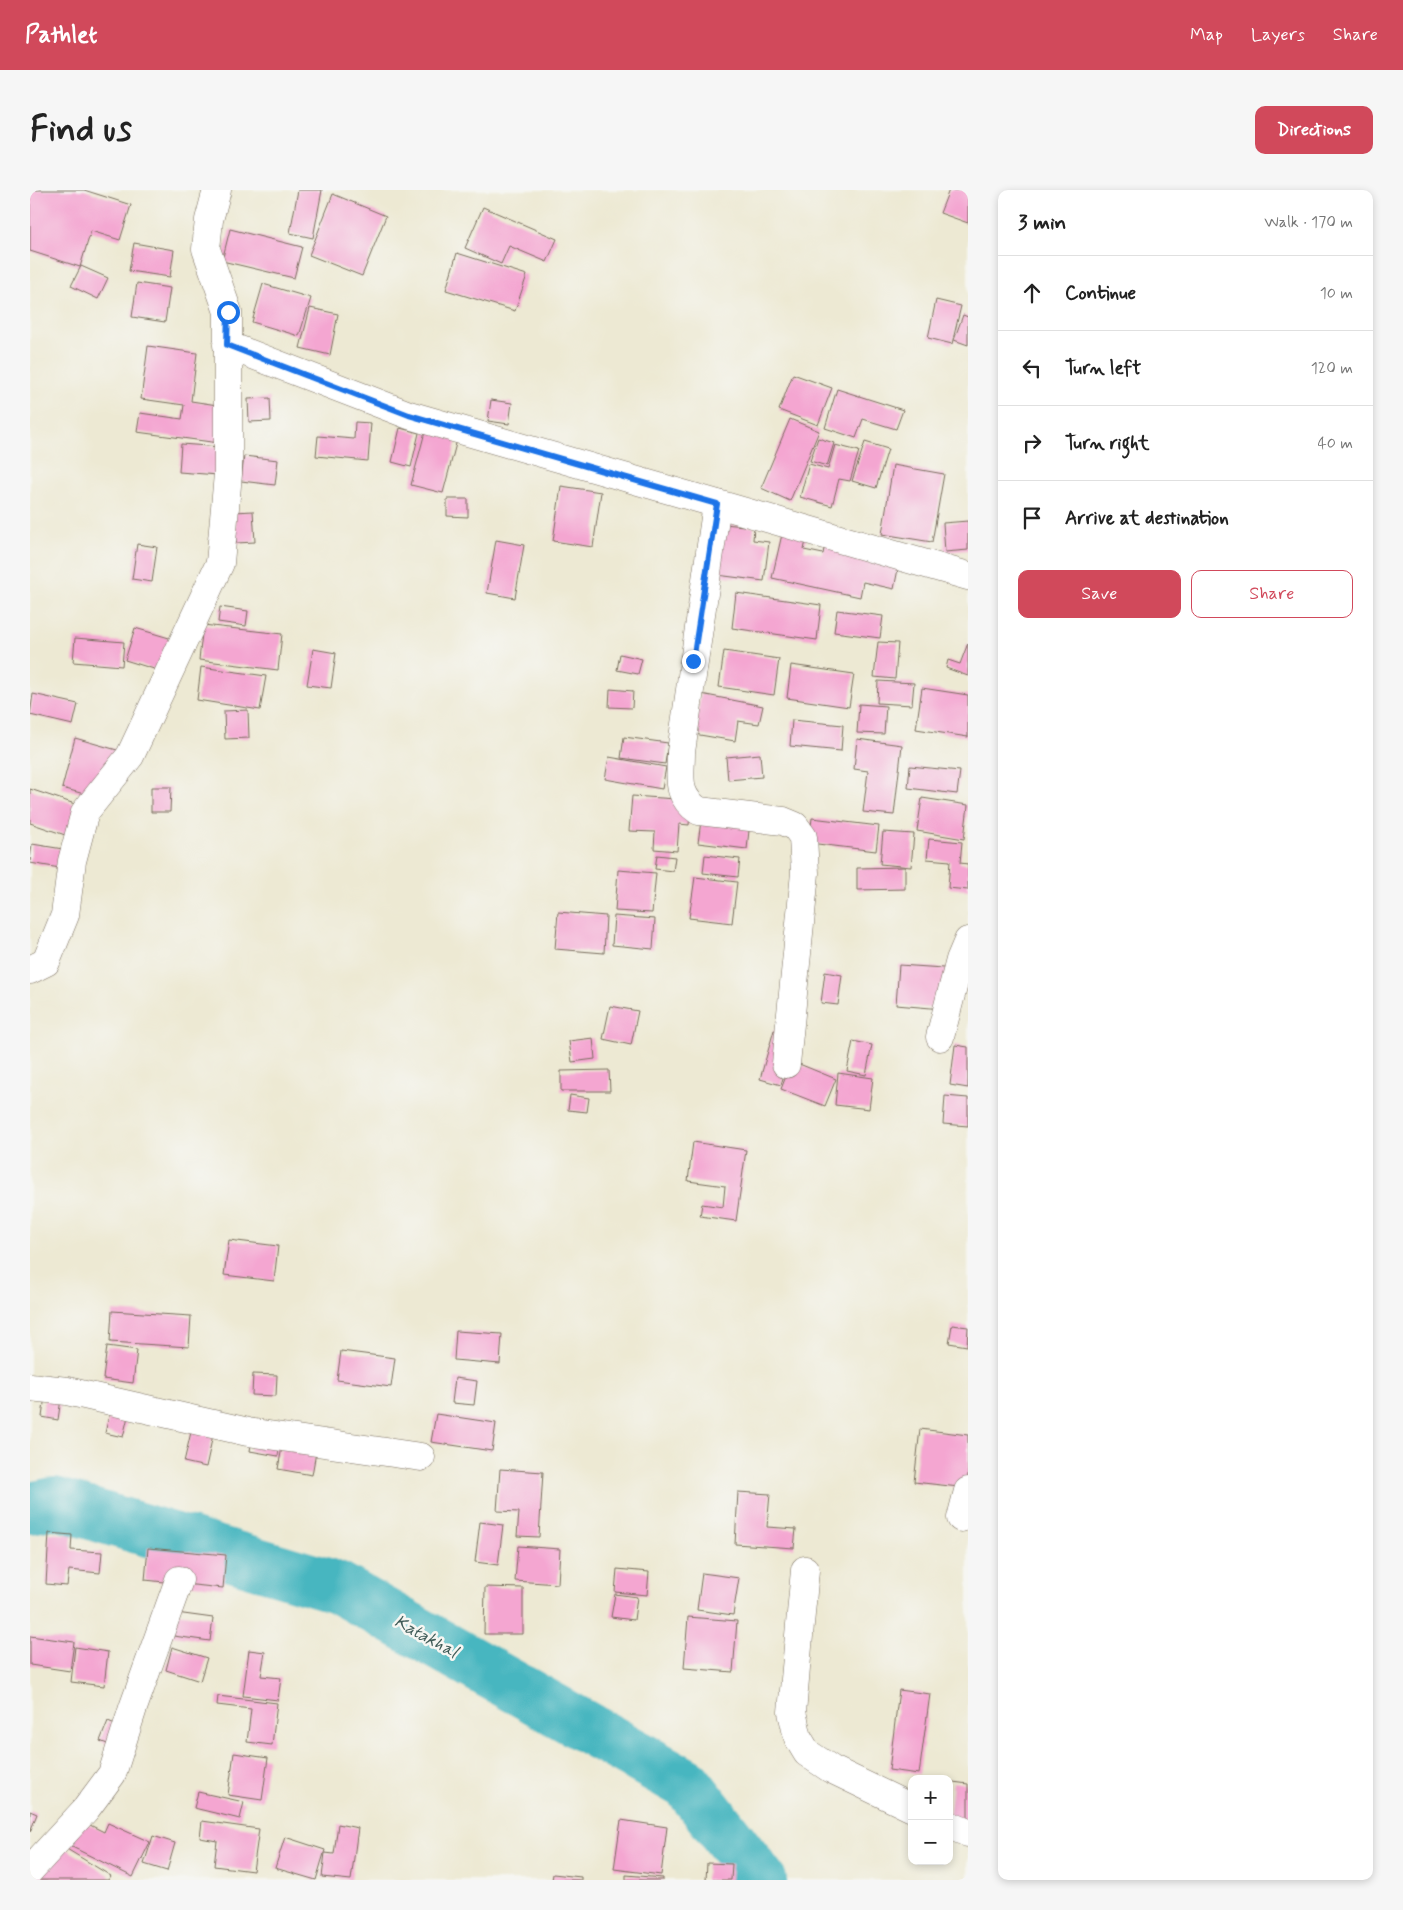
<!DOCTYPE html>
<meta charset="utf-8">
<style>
body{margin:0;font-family:Mynerve,sans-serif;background:#f6f6f6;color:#222}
.controls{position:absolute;right:15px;bottom:15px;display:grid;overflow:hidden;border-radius:10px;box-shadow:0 2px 8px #0003}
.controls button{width:45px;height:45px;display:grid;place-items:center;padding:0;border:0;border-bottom:1px solid #e0e0e0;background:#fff;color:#222;font:25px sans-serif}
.stop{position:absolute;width:15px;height:15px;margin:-11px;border:4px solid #1a73e8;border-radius:50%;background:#fff}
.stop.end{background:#1a73e8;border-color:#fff;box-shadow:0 1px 5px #0008}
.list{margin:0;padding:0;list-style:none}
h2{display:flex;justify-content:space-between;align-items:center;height:65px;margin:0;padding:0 20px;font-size:21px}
h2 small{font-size:16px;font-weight:400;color:#767676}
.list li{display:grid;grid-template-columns:32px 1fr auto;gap:15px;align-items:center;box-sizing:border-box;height:75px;padding:0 20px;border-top:1px solid #e0e0e0}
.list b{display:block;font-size:19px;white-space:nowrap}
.list em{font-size:16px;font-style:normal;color:#767676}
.actions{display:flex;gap:10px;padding:15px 20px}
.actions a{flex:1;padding:11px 0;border:1px solid #d1495b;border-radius:10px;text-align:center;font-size:18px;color:#d1495b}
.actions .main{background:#d1495b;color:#fff}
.icon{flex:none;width:28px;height:28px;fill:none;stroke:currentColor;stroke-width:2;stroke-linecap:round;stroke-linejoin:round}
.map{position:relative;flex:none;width:938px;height:1690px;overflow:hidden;border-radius:10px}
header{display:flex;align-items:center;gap:30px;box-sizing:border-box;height:70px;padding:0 25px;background:#d1495b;color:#fff}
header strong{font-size:24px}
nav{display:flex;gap:28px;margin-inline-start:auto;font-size:18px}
.intro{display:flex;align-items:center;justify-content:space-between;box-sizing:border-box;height:120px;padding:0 30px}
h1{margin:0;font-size:35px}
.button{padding:12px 22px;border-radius:10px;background:#d1495b;color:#fff;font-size:18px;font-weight:700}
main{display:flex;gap:30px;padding:0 30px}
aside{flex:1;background:#fff;border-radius:10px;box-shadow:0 2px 8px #0003}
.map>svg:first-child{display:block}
</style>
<header>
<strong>Pathlet</strong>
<nav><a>Map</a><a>Layers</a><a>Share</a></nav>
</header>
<div class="intro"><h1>Find us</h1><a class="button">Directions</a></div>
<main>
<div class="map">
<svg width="938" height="1690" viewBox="0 0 938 1690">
<rect width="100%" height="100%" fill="#f6f6f2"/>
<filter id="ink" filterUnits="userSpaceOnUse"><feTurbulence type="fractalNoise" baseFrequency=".02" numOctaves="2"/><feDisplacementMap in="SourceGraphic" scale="10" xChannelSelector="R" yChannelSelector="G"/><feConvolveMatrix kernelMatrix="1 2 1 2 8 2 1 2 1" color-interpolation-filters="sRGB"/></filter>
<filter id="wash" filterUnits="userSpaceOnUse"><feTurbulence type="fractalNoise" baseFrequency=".0096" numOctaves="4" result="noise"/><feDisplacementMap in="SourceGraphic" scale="20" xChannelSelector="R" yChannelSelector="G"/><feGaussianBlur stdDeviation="1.12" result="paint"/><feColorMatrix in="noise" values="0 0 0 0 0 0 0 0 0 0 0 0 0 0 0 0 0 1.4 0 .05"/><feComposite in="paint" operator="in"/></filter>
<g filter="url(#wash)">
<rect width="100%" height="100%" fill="#ede9d3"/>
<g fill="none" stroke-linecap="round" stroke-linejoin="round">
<path stroke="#47b6c0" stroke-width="52" d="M0,1318L24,1313L307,1397L657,1594L731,1690"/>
</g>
<g id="blocks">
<g fill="#f4a6d1">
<path d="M0,0H54L101,15L90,50L61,41L50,77L0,61Z"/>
<path d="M268,0H292L283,48L260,43Z"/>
<path d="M919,0H938V33L910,23Z"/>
<path d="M303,4L356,26L332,86L279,65Z"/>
<path d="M453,17L527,49L517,72L479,56L471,74L435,58Z"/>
<path d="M200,39L272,57L264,88L192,71Z"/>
<path d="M104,53L144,60L140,87L99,81Z"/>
<path d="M427,63L497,85L485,121L416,100Z"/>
<path d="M51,76L78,88L68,109L41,96Z"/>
<path d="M107,93L140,98L135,132L102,127Z"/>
<path d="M233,94L281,108L269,146L222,132Z"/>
<path d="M906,110L931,116L922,154L898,148Z"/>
<path d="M280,118L308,124L300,165L270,158Z"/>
<path d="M933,125L938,127V155L924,150Z"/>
<path d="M118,156L167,163L161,211L194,216L189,253L107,242L110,223L152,229L154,215L111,209Z"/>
<path d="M763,184L802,198L788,235L749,220Z"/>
<path d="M807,199L873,220L866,239L833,229L826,248L795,238Z"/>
<path d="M240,208L241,231L219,232L218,209Z"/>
<path d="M461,210L482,213L479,234L458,231Z"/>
<path d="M760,229L789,241L760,311L731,298Z"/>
<path d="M325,232L341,233L338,271L286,266L288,246L324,249Z"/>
<path d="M370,238L389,243L381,277L362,272Z"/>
<path d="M396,238L428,246L413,303L381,295Z"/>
<path d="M788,248L804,253L797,276L780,271Z"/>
<path d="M835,252L858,259L846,298L822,291Z"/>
<path d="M151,254L190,257L188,285L149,282Z"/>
<path d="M805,255L829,261L820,291L809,289L802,316L770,307L779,274L798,279Z"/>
<path d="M214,266L248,270L245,295L211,291Z"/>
<path d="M863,275L914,284L902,352L852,344Z"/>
<path d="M531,296L571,302L563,357L523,351Z"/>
<path d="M417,309H438V327L417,326Z"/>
<path d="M223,321L225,352L206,353L205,322Z"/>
<path d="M755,331L779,336L774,360L793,364L797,343L872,359L864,399L833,392L830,407L742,388Z"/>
<path d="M938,331V360L915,362L913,333Z"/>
<path d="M694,334L724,337L723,350L739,352L734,391L687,385Z"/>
<path d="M466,350L494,355L485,408L457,403Z"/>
<path d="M107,354L127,357L122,392L102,389Z"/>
<path d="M706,403L791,415L787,450L702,438Z"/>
<path d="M190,417L218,421L216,436L188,432Z"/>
<path d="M807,420L853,426L850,448L804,442Z"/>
<path d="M173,435L252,444L248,480L169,470Z"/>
<path d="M105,438L146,450L137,483L95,470Z"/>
<path d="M45,448L94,452L92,476L43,472Z"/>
<path d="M848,452L868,453L865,489L844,487Z"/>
<path d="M938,453V486L916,478L918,470L930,474Z"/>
<path d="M283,459L306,463L301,498L277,495Z"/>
<path d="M694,461L749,469L744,505L689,497Z"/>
<path d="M590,464L612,469L608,484L587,480Z"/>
<path d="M761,475L824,484L819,517L757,508Z"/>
<path d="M171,477L236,486L230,520L167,510Z"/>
<path d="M848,491L884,493L882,515L847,513Z"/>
<path d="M892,498L938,505V547L886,539Z"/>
<path d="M580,499L603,501L602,518L579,517Z"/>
<path d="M3,504L48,514L43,535L0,525Z"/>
<path d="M671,504L733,516L729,534L708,531L705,551L664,544Z"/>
<path d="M829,514L856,516L854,544L827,543Z"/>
<path d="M218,520L219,548L195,549L194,521Z"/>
<path d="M762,530L813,535L811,561L760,556Z"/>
<path d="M594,547L638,553L635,574L591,568Z"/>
<path d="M45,548L87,560L73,609L32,598Z"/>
<path d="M827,549L872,555L864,625L833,622L838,581L824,579Z"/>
<path d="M730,564L732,587L698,590L696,567Z"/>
<path d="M579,567L636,577L632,599L575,589Z"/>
<path d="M880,576L930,581L927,604L878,598Z"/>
<path d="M121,597H141L140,622H121Z"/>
<path d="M0,599L51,616L41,647L0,633Z"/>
<path d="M602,606L661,610L659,635L649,634L647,661L624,659L625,642L599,641Z"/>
<path d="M892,608L938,615L934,649L887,641Z"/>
<path d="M673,616L721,622L717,659L668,653Z"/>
<path d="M782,628L849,636L846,661L779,653Z"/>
<path d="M853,642L884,644L881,677L850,674Z"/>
<path d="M899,649L932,652L930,673L938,674V700L918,698L920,671L897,669Z"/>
<path d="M2,654L33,659L30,678L0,673Z"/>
<path d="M627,665L645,667L643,681L625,679Z"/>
<path d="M675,665L710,669L708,687L673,683Z"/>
<path d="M875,677V699L827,700V678Z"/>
<path d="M588,680L626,683L622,723L585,721Z"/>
<path d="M665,687L707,692L702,733L659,728Z"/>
<path d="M528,722L576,726L574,763L525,759Z"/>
<path d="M584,726L625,729L623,759L582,755Z"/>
<path d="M869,775L928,779L924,820L866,815Z"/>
<path d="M795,782L812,785L808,815L791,813Z"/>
<path d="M580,816L608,821L601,855L573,849Z"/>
<path d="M744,840L765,845L751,895L730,889Z"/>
<path d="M563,848L565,869L542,872L539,851Z"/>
<path d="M823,851L842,855L836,885L817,881Z"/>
<path d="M925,855L938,857V898L920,895Z"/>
<path d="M762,871L806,889L795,916L751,899Z"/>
<path d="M579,880L580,901H531V881Z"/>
<path d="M808,883L843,888L839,919L805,915Z"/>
<path d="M540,905L559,908L557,922L538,920Z"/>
<path d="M915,906L938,908V936L913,934Z"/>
<path d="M663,952L716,960L706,1031L670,1026L672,1014L693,1017L695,996L658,991Z"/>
<path d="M199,1050L248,1056L244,1091L194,1085Z"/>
<path d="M82,1121L161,1126L159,1157L80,1152Z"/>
<path d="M922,1135L938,1137L937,1156L919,1153Z"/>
<path d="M426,1141L472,1144L470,1174L424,1170Z"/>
<path d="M77,1156L107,1160L103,1193L73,1189Z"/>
<path d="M311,1161L365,1168L361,1197L307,1190Z"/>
<path d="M223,1184L247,1185L246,1206L222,1205Z"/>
<path d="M425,1188L447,1191L444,1215L422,1213Z"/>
<path d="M17,1192L33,1194L28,1230L12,1227Z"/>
<path d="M84,1205L102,1210L93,1247L75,1243Z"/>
<path d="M406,1224L466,1233L462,1261L401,1252Z"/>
<path d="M165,1225L186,1231L176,1277L154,1272Z"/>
<path d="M224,1235L252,1239L248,1266L220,1261Z"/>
<path d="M890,1239L938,1245V1298L884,1292Z"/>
<path d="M255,1240L289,1245L282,1285L248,1279Z"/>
<path d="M470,1279L513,1282L509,1347L487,1346L489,1322L467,1321Z"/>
<path d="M708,1302L740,1304L737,1337L766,1339L764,1358L705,1354Z"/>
<path d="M450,1332L473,1335L468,1375L445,1372Z"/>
<path d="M19,1343L42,1345L41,1360L72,1362L70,1383L39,1380L37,1396L16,1394Z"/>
<path d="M488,1356L530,1359L528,1394L485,1391Z"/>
<path d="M118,1358L196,1365L193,1398L115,1390Z"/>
<path d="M587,1379L619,1382L617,1405L585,1402Z"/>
<path d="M672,1383L709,1388L703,1425L667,1420Z"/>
<path d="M455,1397L493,1398V1444H454Z"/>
<path d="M585,1404L607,1407L604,1430L581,1427Z"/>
<path d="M139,1422L183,1428L180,1451L136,1445Z"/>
<path d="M658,1427L707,1431L703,1482L654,1478Z"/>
<path d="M0,1446L44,1452L40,1481L0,1475Z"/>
<path d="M45,1457L78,1462L74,1496L41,1492Z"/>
<path d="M142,1457L177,1468L170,1491L136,1480Z"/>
<path d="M219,1460L235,1462L231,1486L251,1488L248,1510L213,1506Z"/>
<path d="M869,1500L900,1504L889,1584L859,1580Z"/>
<path d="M188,1506L247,1513L242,1555L217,1552L221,1519L187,1515Z"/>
<path d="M78,1531L100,1540L92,1560L70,1551Z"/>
<path d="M204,1563L238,1568L232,1610L198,1605Z"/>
<path d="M923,1592L938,1594V1634L919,1631Z"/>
<path d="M168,1602L214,1612L210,1629L164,1618Z"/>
<path d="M0,1621L7,1624L0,1642Z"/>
<path d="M50,1630L74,1642L78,1633L120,1652L103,1687L38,1655Z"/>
<path d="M591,1630L637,1637L631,1685L584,1679Z"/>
<path d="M172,1631L229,1639L223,1681L184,1676L187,1651L170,1648Z"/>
<path d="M308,1634L328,1638L321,1690L292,1687L295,1663L304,1664Z"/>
<path d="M123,1646L145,1653L137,1681L114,1674Z"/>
<path d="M255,1647L295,1660L286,1690L245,1678Z"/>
<path d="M27,1653L81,1686L78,1690H5Z"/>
<path d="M677,1673L702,1674L701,1690H676Z"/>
<path d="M523,1684L551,1687V1690H522Z"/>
<path d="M596,1685L633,1688V1690H596Z"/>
</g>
</g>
</g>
<g filter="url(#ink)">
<use href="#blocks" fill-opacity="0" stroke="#796d5d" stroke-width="1"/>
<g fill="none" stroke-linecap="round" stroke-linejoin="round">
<defs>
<g id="street">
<path d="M197,155L379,225L938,386"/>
<path d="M687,314L651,562C651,588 645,605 669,621L753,631L765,636L773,647L775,683L756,874"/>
<path d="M0,780L16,772L35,725L42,671L55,622L100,566L190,373L198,284V122L176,59L179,30L187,0"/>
<path d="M910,847L930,770L938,751"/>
<path d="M0,1197L37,1201L218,1242L391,1267"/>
<path d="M931,1328L938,1301"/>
<path d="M775,1380L762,1522L768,1548L777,1563L801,1579L882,1618"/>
<path d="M919,1635L938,1643"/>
<path d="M0,1680L56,1619L82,1584L103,1518L149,1390"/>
</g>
</defs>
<use href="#street" stroke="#796d5d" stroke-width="29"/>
<use href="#street" stroke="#fff" stroke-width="28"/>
</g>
</g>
<g fill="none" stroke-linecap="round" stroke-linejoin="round" filter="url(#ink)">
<path stroke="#1a73e8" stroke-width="6" d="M198,122L197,155L379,225L687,314L663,471"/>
</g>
<g text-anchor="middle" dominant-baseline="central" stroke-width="5" stroke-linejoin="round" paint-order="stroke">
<g font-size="18" font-style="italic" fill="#3f5b57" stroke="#f6f6f2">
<text transform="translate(396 1447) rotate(29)">Katakhal</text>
</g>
</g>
</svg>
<div class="controls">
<button>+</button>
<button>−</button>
</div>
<div class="stop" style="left:198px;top:122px"></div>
<div class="stop end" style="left:663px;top:471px"></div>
</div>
<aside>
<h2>3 min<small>Walk · 170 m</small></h2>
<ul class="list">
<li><svg class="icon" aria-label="ahead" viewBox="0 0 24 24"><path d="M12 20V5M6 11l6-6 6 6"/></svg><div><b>Continue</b></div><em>10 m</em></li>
<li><svg class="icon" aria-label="left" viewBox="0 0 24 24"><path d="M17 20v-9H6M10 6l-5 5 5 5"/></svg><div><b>Turn left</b></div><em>120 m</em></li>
<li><svg class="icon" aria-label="right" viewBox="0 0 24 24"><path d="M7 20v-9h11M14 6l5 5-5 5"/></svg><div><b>Turn right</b></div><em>40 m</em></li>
<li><svg class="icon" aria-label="arrive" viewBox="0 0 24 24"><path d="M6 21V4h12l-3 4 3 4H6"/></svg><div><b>Arrive at destination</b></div></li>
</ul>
<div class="actions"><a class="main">Save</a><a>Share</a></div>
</aside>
</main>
